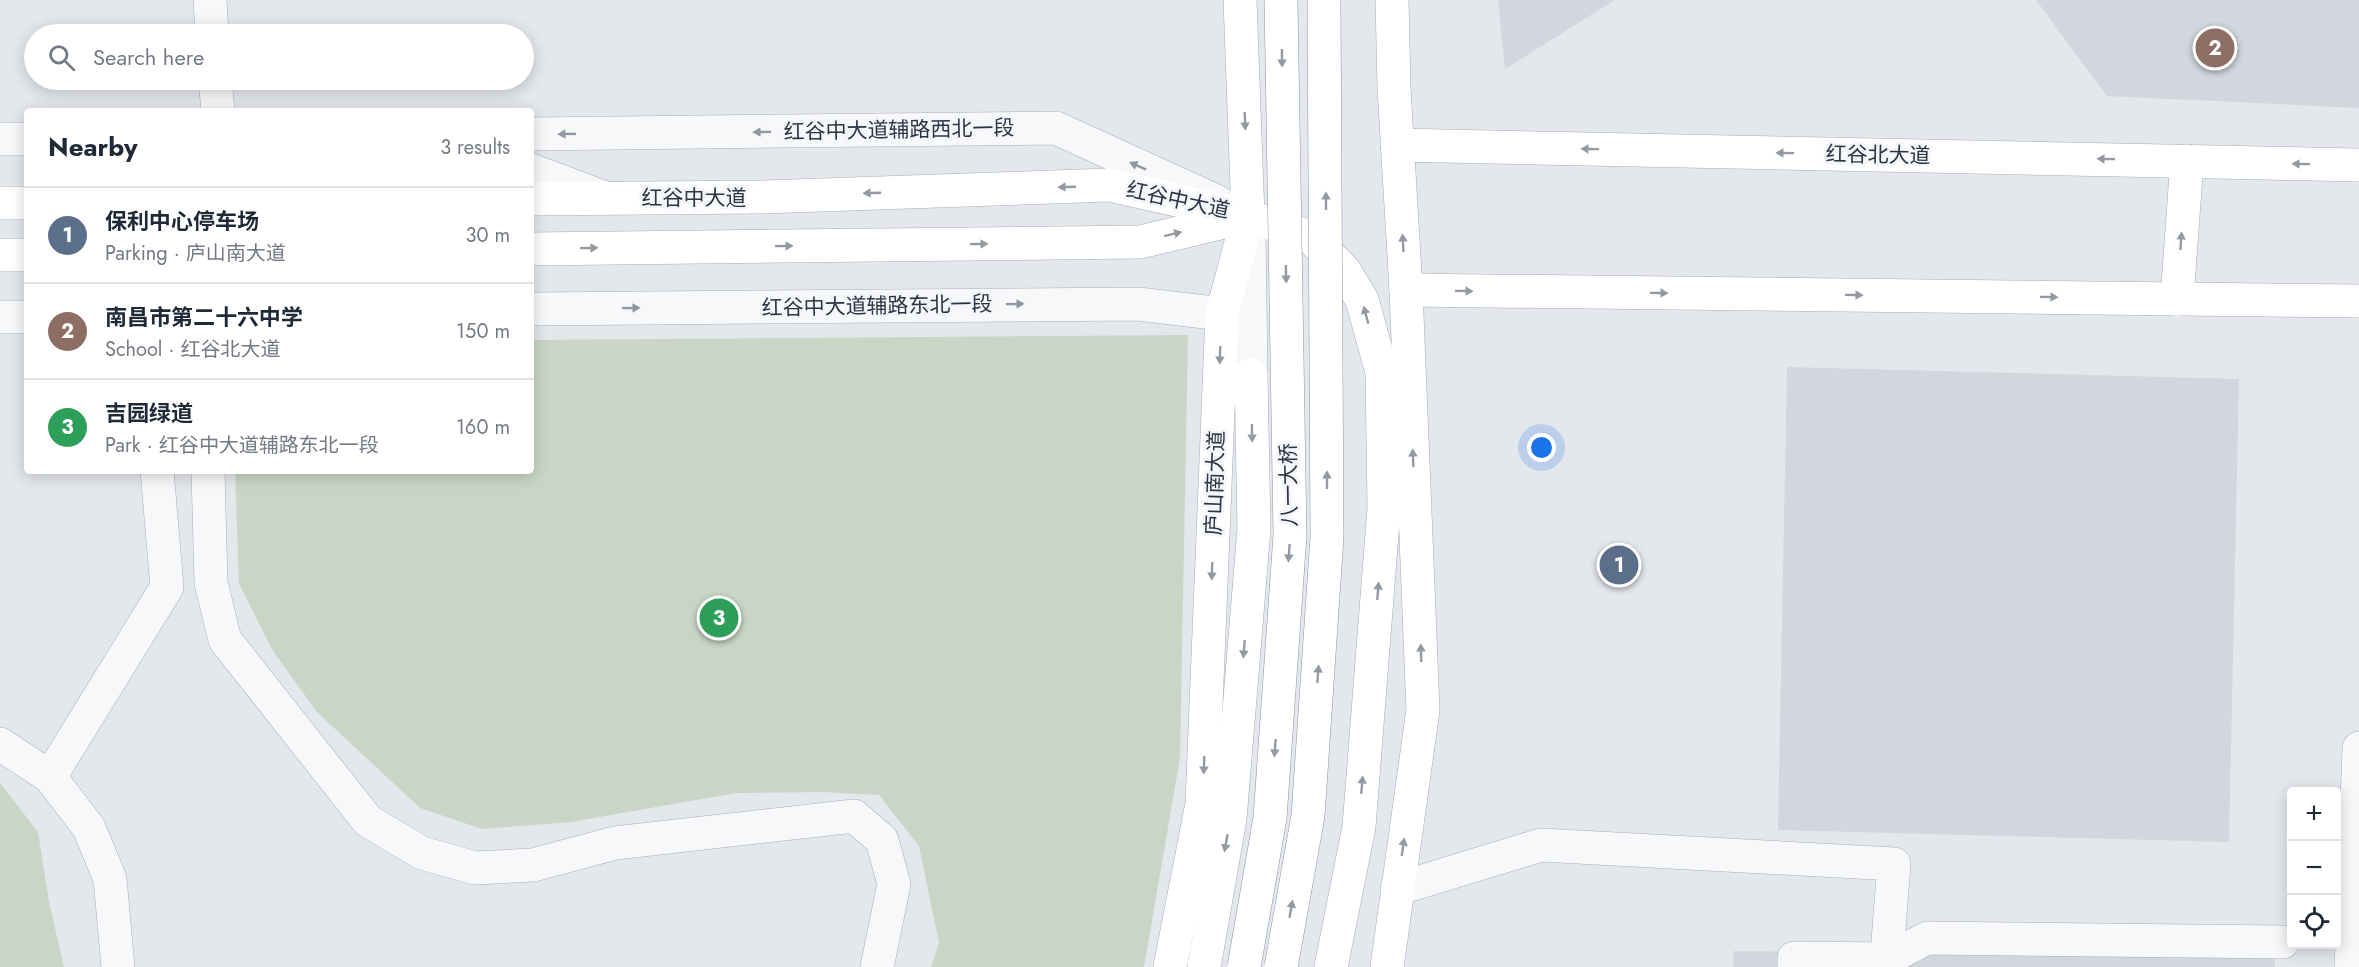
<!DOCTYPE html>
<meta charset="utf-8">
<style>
body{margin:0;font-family:Jost,"Noto Sans SC",sans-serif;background:#f2f2f3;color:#1f2937}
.controls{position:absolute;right:18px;bottom:18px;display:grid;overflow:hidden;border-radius:6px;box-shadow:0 3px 15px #0003}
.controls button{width:54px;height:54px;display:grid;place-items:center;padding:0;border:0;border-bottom:2px solid #e0e1e3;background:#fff;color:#1f2937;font:30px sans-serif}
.you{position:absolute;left:1542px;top:448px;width:21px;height:21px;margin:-15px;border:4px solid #fff;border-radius:50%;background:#1a73e8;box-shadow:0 0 0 9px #1a73e833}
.badge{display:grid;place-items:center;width:39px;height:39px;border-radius:50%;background:#d1495b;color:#fff;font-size:20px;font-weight:700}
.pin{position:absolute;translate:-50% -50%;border:3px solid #fff;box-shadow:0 2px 6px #0006}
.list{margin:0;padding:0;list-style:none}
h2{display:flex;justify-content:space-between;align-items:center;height:78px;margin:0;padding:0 24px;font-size:26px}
h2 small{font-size:20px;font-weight:400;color:#747a83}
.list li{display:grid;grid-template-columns:39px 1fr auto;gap:18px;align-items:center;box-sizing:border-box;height:96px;padding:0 24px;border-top:2px solid #e0e1e3}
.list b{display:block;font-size:22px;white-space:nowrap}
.list p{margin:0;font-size:20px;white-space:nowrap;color:#747a83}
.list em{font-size:20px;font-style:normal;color:#747a83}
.icon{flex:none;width:33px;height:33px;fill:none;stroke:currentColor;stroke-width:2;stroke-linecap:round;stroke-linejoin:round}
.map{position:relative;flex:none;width:2359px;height:967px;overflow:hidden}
.search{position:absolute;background:#fff;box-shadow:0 3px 15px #0003;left:24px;top:24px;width:510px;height:66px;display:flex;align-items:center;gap:15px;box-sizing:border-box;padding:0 21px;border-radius:33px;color:#747a83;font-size:22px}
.panel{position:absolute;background:#fff;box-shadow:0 3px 15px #0003;left:24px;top:108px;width:510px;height:366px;border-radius:6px}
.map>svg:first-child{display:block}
</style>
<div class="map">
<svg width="2359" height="967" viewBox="0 0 2359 967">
<rect width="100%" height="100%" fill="#e4e7ec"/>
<g fill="#d2d6de">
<path d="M1498,0H1615L1505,69Z"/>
<path d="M2036,0H2359V108L2107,96Z"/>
<path d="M1787,367L2239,379L2229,842L1778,830Z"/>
<path d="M1734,951L2275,958V967H1733Z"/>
</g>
<g fill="#c9d6c5">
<path d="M1188,335L1180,758L1144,967H931L939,943L919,846L879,795L823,792L736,793L571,822L482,829L420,808L317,712L273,651L239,584L235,471H531V340Z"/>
<path d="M0,783L38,832L49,902L64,967H0Z"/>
</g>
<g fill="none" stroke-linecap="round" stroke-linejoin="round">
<defs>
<g id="minor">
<path d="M210,0L212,34"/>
<path d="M215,80L218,111"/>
<path d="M531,134L1056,128L1218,202"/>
<path d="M0,139H27"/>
<path d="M531,170L605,198"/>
<path d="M1249,231L1251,375"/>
<path d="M531,309L1138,304L1222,314"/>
<path d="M0,317H27"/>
<path d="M208,471L211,583L225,640L368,821L422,853L475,868L533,865L615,843L854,816L882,840L894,884L877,967"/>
<path d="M0,744L50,777L89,828L110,879L118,967"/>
<path d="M50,777L167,587L157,471"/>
<path d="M1397,889L1541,845L1894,864L1886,967"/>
<path d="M1794,967V958L1887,959L1927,938L2283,942"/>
<path d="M2351,967L2359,748"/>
</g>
<g id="major">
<path d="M1397,145L2359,165"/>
<path d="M531,199L761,197L1109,185L1248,216L1310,237L1344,270L1362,300L1382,372L1384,508L1359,827L1331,967"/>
<path d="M0,203H27"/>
<path d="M531,249L1140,242L1241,218"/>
<path d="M0,255H27"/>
<path d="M1406,290L2359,301"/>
<path d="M2177,299L2187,161"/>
<path d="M1170,967L1202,804L1222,314L1248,216L1240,0"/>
<path d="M1204,967L1230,819L1254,529L1251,375"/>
<path d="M1387,967L1423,710L1406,290L1394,88L1392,0"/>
</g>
</defs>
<use href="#minor" stroke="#a9aeb7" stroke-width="34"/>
<use href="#major" stroke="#a3abb8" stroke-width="34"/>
<use href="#minor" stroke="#f7f8fa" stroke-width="33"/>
<use href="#major" stroke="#fff" stroke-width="33"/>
<defs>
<g id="highway-bridge">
<path d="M1244,967L1270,818L1290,535L1281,0"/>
<path d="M1281,967L1308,816L1327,537L1324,0"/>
</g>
</defs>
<use href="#highway-bridge" stroke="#8b94a3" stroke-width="34" stroke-linecap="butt"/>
<use href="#highway-bridge" stroke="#fff" stroke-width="33"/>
</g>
<defs><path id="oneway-solid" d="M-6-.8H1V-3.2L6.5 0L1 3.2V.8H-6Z" transform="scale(1.5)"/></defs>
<g fill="#959aa2">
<use href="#oneway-solid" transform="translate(1282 58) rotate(89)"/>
<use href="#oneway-solid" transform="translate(1245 121) rotate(88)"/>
<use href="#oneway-solid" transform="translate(1590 149) rotate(-179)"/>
<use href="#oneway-solid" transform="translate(1785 153) rotate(-179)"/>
<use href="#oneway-solid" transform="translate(2106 159) rotate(-179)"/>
<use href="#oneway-solid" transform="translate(2301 164) rotate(-179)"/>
<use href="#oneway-solid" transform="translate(1067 187) rotate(178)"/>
<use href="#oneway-solid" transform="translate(872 193) rotate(178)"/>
<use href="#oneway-solid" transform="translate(1326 201) rotate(-90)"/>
<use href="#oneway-solid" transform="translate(1173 234) rotate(-14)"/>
<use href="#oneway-solid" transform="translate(2181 241) rotate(-86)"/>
<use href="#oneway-solid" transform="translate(1403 243) rotate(-93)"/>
<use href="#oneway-solid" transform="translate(979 244) rotate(-1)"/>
<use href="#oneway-solid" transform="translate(784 246) rotate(-1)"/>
<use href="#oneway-solid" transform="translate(589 248) rotate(-1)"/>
<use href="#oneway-solid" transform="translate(1286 274) rotate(89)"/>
<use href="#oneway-solid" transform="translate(1464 291) rotate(1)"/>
<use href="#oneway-solid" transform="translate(1659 293) rotate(1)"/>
<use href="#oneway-solid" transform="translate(1854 295) rotate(1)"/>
<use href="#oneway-solid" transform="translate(2049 297) rotate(1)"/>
<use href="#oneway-solid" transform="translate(1366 315) rotate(-105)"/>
<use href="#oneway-solid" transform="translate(1220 355) rotate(92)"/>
<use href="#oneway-solid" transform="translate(1252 433) rotate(89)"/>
<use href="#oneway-solid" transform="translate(1413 458) rotate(-92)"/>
<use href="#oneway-solid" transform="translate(1327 480) rotate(-90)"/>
<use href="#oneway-solid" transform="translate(1289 553) rotate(94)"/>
<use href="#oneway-solid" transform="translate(1212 571) rotate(92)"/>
<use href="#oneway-solid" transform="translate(1378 591) rotate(-85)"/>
<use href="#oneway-solid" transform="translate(1244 649) rotate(95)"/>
<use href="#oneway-solid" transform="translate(1421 653) rotate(-92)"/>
<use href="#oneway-solid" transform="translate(1318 674) rotate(-86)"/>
<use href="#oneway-solid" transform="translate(1275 748) rotate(94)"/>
<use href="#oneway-solid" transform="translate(1204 765) rotate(92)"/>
<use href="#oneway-solid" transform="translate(1362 785) rotate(-85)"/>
<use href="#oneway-solid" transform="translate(1226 843) rotate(100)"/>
<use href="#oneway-solid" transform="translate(1403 847) rotate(-82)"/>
<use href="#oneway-solid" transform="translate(1291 909) rotate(-80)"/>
</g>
<g fill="#9196a0">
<use href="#oneway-solid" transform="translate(762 132) rotate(179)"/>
<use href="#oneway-solid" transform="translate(567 134) rotate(179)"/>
<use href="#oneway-solid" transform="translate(1138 166) rotate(-156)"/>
<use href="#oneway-solid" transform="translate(1015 304) rotate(-1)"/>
<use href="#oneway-solid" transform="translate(631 308) rotate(-1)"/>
</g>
<g text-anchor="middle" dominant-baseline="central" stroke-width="6" stroke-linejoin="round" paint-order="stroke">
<g font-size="21" fill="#2b3445" stroke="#f4f6f9">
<text transform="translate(899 130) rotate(-1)">红谷中大道辅路西北一段</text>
<text transform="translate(1878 155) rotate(1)">红谷北大道</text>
<text x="694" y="198">红谷中大道</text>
<text transform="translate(1178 200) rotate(12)">红谷中大道</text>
<text transform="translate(877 306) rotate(-1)">红谷中大道辅路东北一段</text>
<text transform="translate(1215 483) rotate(-88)">庐山南大道</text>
<text transform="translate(1289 485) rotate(-91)">八一大桥</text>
</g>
</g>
</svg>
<div class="controls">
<button>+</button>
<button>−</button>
<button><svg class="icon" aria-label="locate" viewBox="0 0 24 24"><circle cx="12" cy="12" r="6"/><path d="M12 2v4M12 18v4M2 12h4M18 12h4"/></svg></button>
</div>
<div class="you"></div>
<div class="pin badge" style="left:1619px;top:565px;background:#5c6f8a">1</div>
<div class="pin badge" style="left:2215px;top:48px;background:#8d6e63">2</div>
<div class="pin badge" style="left:719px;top:618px;background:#2e9e5b">3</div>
<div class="search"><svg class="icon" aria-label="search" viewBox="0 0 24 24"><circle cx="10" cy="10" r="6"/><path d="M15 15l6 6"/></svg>Search here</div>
<section class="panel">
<h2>Nearby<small>3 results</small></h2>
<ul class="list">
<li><span class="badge" style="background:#5c6f8a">1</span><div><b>保利中心停车场</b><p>Parking · 庐山南大道</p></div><em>30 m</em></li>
<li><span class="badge" style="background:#8d6e63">2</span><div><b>南昌市第二十六中学</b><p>School · 红谷北大道</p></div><em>150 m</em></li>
<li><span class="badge" style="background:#2e9e5b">3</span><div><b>吉园绿道</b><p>Park · 红谷中大道辅路东北一段</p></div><em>160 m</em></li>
</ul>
</section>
</div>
